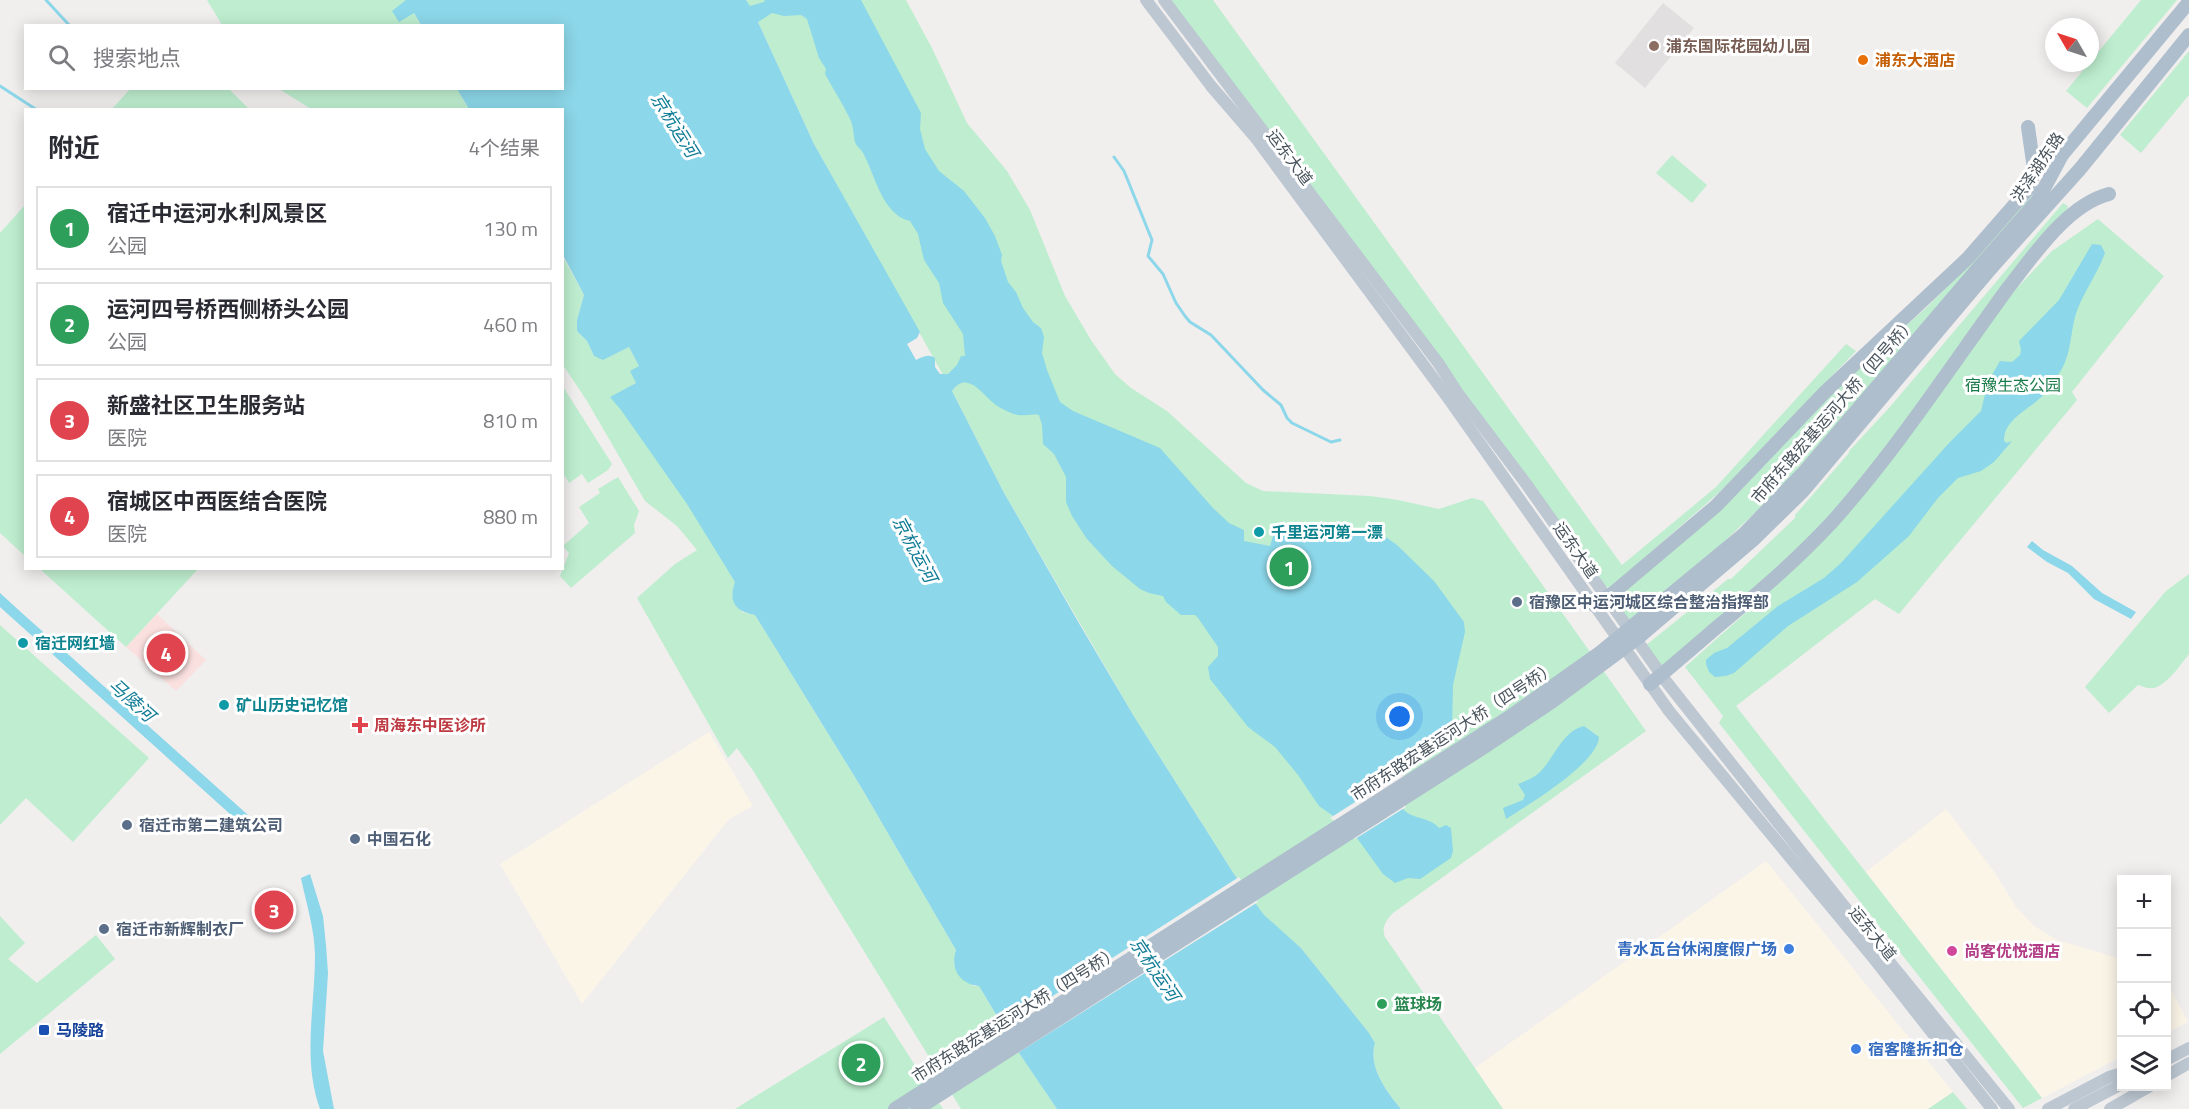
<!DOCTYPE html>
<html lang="zh">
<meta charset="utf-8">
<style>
body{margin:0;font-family:"Titillium Web","Noto Sans SC",sans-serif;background:#f2f2f3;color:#2b2b33}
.controls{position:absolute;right:18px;bottom:18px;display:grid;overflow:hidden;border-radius:0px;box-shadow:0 3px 15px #0003}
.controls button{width:54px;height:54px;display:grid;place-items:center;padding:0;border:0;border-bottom:2px solid #e1e1e2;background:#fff;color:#2b2b33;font:30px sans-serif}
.compass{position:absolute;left:2045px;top:18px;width:54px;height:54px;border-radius:50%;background:#fff;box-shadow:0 3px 15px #0003;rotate:309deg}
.you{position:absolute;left:1400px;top:717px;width:21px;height:21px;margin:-15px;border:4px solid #fff;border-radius:50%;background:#1a73e8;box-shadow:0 0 0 9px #1a73e833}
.badge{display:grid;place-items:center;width:39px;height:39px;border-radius:50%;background:#ea580c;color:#fff;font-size:20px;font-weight:700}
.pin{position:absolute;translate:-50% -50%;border:3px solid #fff;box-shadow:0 2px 6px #0006}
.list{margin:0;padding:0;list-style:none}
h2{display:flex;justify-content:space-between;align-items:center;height:78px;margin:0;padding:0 24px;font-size:26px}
h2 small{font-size:20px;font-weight:400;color:#7c7c81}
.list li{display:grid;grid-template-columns:39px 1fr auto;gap:18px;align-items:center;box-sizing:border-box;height:84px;margin:0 12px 12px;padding:0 12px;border:2px solid #e1e1e2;border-radius:0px}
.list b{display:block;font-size:22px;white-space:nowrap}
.list p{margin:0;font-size:20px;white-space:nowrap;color:#7c7c81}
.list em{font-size:20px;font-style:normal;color:#7c7c81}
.icon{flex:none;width:33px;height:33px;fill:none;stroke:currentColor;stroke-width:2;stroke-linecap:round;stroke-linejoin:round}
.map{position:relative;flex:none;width:2189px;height:1109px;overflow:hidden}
.search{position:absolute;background:#fff;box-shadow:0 3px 15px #0003;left:24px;top:24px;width:540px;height:66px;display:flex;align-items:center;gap:15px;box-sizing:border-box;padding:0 21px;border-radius:0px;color:#7c7c81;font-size:22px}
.panel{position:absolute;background:#fff;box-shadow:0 3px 15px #0003;left:24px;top:108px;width:540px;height:462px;border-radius:0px}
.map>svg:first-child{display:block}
</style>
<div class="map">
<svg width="2189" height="1109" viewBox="0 0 2189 1109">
<rect width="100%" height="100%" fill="#f1eeee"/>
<g fill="#fbf5e8">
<path d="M709,732L753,806L729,819L582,1004L500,864Z"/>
<path d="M1946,809L1995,873L2016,907L2034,926L2057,940L2121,959V1057L2042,1098L1866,872Z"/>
<path d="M1766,861L1953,1092L1928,1109H1503L1475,1068Z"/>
<path d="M2166,980L2188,1022L2167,1033H2166Z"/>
</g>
<path fill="#e2dfe0" d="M1663,3L1694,28L1645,88L1615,63Z"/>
<path fill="#fae1df" d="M157,614L206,660L176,691L126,647Z"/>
<g fill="#beeecf">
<path d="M207,0H406L421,25H222Z"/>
<path d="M746,0H906L932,48L967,123L1007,171L1030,210L1065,296L1091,340L1115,374L1131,388L1167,411L1246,483L1263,491L1370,496L1398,500L1439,509L1472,498L1483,501L1646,731L1393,913C1386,920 1381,928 1385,937L1503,1109H1401C1386,1091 1368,1067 1375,1043L1369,1033L1301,948L1264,916L1234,874L1135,718L1003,491L952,391L814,144L758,22Z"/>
<path d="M1172,0H1213L1622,565L1716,487L1846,344L1856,351L1723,489L1611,587H1603L1168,5Z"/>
<path d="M2141,0H2177L2087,108L2066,91Z"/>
<path d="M2189,51V95L2141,153L2120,135Z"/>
<path d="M131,88L229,89L249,109H112Z"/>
<path d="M279,89H457L469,109H311Z"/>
<path d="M1672,155L1707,185L1692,203L1656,173Z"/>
<path d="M2034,192L2036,198L1779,490L1710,555L1626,623L1615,599L1840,384L1926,308L1955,279Z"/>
<path d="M2063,203L2068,206L2067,209L1895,440L1799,550L1660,669L1645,646L1728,579H1731L1795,518V515L1849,453V451L1889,408Z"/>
<path d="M25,205V556L0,533V233Z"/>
<path d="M2098,219L2164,276L2072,392L2077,400L1899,614L1875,599L1736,706L2042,1098L2023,1108L1719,723L1723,716L1685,667L1768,593L2015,290L2052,251Z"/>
<path d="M562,255L584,295L577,320V331L587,341L594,356L604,359L629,347L639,366L636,383L610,398L631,403L710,541L736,582L732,596L742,612L755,615L861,787L956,950L954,965L973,986H979L1021,1056L1057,1109H961L752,769L737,748L728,758L637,598L675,564L697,550L677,526L645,501L587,401L563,365Z"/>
<path d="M562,385L612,464L608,470L588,483L582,474L569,483L563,473Z"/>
<path d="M618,477L639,511L634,525L635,533L571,588L560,576L569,553L563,546L589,523L579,507L600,493L598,489Z"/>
<path d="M40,569H198L126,647Z"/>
<path d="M2189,574V654C2180,665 2170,681 2157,687C2151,690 2144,687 2138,685L2109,713L2085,687L2166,591Z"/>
<path d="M0,625L149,758L73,842L26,798L0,825Z"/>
<path d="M0,916L25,943L8,959L37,983L96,935L115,959L0,1054Z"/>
<path d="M884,1017L943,1109H735Z"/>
<path d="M1953,1092L1967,1109H1928Z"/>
</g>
<g fill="#8cd7e9" fill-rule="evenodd">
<path d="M406,0H746L750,6L764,2L765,0H861L921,113L920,129L925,149L939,171L964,191L985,218L995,236L1002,255L1001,261L1008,282L1016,292L1023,308L1033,322L1041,328L1044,337L1042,353L1047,370L1060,402L1073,411L1160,448L1213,508L1229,523L1244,530V541L1270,546L1274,533L1383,535L1397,545L1434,581L1464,622L1465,632L1453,685L1452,730L1419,751L1406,765L1395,786C1396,792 1398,800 1401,806C1409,820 1430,816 1439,828L1446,825L1451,828L1453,851L1451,858L1420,879L1408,878L1395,883L1383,874L1349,827L1319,806L1298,775L1275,747L1248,727L1210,679L1208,667L1218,656V647L1198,618L1195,615H1181L1166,602L1163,596L1149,593L1140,589L1112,566L1087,539L1072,516L1066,502V477L1054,454L1043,444L1042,425L1039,415C1029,413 1023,418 1011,413C1004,410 996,406 990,400C979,389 965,372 952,391L1003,491L1080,625L1135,718L1234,874L1264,915L1301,948L1369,1033L1375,1043C1368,1067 1386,1091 1401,1109H1057L1021,1056L979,986C959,984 950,968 956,950L861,787L755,615C735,611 728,602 735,582L687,504L621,410L610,397L636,383L630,371L639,366L629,347L603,360L594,356L587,341L577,331V320L584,295L563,255L562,110L469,109L457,89L562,88V26L421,25L414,13L399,22L392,11ZM772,13L784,16L801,15L807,19L819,58L826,69L825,74C833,89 843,104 850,119C854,127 853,135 855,142C857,147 861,149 863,153C875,174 882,215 910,221L918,234L924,260L939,283L943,303L963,334L965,356H961L957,365L948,374H940L935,367V358C928,353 922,357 916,360L907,344L917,338L920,332L814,144L758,22Z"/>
<path d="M2092,244L2101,245L2105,253C2098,272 2086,289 2078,308C2071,325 2072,345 2065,362C2061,372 2052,385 2045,393C2032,409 2004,417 2004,441L2007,443L2012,441L1994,462L1981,471L1958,478L1938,498L1909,536L1857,582L1788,626L1734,673L1726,676L1715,677L1709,672L1706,664V660L1714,653L1727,648L1778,606L1824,578L1841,563L1950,442L1981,411L1988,382L2000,361L2012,362L2020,355L2021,350L2019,341L2059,300Z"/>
<path d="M2032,541L2043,550L2072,566L2102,593L2136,612L2131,619L2094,599L2068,573L2047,562L2027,547Z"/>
<path d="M0,593L23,614L248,815L240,823L0,607Z"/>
<path d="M1584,726L1599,737C1598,763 1528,805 1506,819L1503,808L1523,800L1525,795L1518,784C1525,781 1534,778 1539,773C1554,759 1562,731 1584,726Z"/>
<path d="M310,874L323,916L326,945L328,973L323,1051L334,1109H320C302,1059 315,1007 315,956C315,930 306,903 301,878Z"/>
</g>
<g fill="#f1eeee">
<path d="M1407,769L1398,786L1406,807L1355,839L1347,829L1330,818Z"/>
<path d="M1239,877L1258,902L1016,1054L1001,1029Z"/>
</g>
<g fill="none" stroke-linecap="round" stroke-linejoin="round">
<g stroke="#8cd7e9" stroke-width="3">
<path d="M46,0L70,26"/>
<path d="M0,86L37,110"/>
<path d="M1114,157L1124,171L1152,240L1148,256L1163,274L1176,303L1185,316L1190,322L1211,335L1263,390L1281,405L1287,418L1292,423L1331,442L1340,440"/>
</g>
<g stroke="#bcc7d2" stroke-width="12">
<path d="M1146,0L1211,86L1255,137L1448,398L1669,711L1875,960L1992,1109"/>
<path d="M1164,0L1439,364L1457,392L1527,485L1665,680L1840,901L2009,1109"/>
<path d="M2166,1060L2189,1048"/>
<path d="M2166,1076L2189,1063"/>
<path d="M2048,1109L2109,1077L2122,1073"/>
<path d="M2074,1109L2122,1084"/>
<path d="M2110,1109L2150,1086"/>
</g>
<g stroke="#afbecd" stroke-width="14">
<path d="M1980,266L2038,200L2062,155L2189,2"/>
<path d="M1992,267L2080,169L2189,35"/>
<path d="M1594,605L1613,593L1716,506L1825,392L1967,259L2030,187L2034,169L2028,127"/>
<path d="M1650,684C1672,666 1694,647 1716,628C1757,594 1797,560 1833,521C1898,448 1951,366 2008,288C2034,255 2067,205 2109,194"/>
</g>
<g stroke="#afbecd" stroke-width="14">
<path d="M895,1109L1508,718L1601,652L1743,535L1805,471L1980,266"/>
<path d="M917,1109L1481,749L1553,701L1639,637L1753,540L1803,491L1992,267"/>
</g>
</g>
<circle fill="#8d6e63" stroke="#fff" stroke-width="2" cx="1654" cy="46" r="6"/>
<circle fill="#e8710a" stroke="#fff" stroke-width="2" cx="1863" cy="60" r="6"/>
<g fill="#0f9aa8" stroke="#fff" stroke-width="2">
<circle cx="1259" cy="532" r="6"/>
<circle cx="23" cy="643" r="6"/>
<circle cx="224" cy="705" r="6"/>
</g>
<g fill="#5c6f8a" stroke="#fff" stroke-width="2">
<circle cx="1517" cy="602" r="6"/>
<circle cx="127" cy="825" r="6"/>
<circle cx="355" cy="839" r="6"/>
<circle cx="104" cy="929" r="6"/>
</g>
<path fill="#e0444e" stroke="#fff" stroke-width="2" d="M357 716h6v6h6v6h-6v6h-6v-6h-6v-6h6z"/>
<g fill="#3f7fe0" stroke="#fff" stroke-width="2">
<circle cx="1789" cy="949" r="6"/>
<circle cx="1856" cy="1049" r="6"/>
</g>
<circle fill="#d1479c" stroke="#fff" stroke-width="2" cx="1952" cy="951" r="6"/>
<circle fill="#2e9e5b" stroke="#fff" stroke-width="2" cx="1382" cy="1004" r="6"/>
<rect fill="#1a4fb4" stroke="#fff" stroke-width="2" x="38" y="1024" width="12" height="12" rx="3"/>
<g text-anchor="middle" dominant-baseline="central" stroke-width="6" stroke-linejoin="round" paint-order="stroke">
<g font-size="16" font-weight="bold" fill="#785e54" stroke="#fff" text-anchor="start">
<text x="1666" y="46">浦东国际花园幼儿园</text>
</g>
<g font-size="16" font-weight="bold" fill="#c56008" stroke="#fff" text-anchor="start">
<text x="1875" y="60">浦东大酒店</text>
</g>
<g font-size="16" fill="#47525b" stroke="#fff">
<text transform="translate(1290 157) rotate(53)">运东大道</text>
<text transform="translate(2037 167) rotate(-56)">洪泽湖东路</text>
<text transform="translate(1833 410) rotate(-49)">市府东路宏基运河大桥（四号桥）</text>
<text transform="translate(1576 550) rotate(55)">运东大道</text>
<text transform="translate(1453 731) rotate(-33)">市府东路宏基运河大桥（四号桥）</text>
<text transform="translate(1873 933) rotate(51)">运东大道</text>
<text transform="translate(1015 1014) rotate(-32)">市府东路宏基运河大桥（四号桥）</text>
</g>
<g font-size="16" fill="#197b49" stroke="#fff">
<text x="2013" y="385">宿豫生态公园</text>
</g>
<g font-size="16" font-weight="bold" fill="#0d838f" stroke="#fff" text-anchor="start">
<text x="1271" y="532">千里运河第一漂</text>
<text x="35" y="643">宿迁网红墙</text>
<text x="236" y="705">矿山历史记忆馆</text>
</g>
<g font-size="16" font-weight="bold" fill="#4e5e75" stroke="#fff" text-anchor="start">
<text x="1529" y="602">宿豫区中运河城区综合整治指挥部</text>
<text x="139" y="825">宿迁市第二建筑公司</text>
<text x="367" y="839">中国石化</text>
<text x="116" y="929">宿迁市新辉制衣厂</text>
</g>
<g font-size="16" font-weight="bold" fill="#be3a42" stroke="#fff" text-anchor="start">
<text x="374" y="725">周海东中医诊所</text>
</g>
<g font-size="16" font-weight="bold" fill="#366cbe" stroke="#fff" text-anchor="end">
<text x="1777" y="949">青水瓦台休闲度假广场</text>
<text x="1868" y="1049" text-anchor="start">宿客隆折扣仓</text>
</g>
<g font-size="16" font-weight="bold" fill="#b23c85" stroke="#fff" text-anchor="start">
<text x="1964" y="951">尚客优悦酒店</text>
</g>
<g font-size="16" font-weight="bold" fill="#27864d" stroke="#fff" text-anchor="start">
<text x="1394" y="1004">篮球场</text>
</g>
<g font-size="16" font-weight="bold" fill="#164399" stroke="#fff" text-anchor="start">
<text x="56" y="1030">马陵路</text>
</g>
<g font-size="18" font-style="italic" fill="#107c96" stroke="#fff">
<text transform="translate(675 125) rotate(58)">京杭运河</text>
<text transform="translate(915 549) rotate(62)">京杭运河</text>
<text transform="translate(132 700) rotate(42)">马陵河</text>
<text transform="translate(1155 969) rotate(56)">京杭运河</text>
</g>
</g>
</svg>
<div class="controls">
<button>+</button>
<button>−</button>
<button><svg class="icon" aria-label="locate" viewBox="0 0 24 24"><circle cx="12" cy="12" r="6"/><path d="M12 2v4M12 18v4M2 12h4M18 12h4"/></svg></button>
<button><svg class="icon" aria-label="layers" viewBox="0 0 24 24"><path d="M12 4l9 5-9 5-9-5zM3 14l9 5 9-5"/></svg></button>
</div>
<svg class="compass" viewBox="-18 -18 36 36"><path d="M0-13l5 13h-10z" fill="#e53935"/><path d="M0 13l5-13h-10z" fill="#7c7c81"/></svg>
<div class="you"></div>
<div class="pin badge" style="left:1289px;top:567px;background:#2e9e5b">1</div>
<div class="pin badge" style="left:861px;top:1063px;background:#2e9e5b">2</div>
<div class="pin badge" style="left:274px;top:910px;background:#e0444e">3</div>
<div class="pin badge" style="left:166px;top:653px;background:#e0444e">4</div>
<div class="search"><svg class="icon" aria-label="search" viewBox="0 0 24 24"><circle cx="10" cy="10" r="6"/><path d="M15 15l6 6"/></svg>搜索地点</div>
<section class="panel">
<h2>附近<small>4个结果</small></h2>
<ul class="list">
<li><span class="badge" style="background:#2e9e5b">1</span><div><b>宿迁中运河水利风景区</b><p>公园</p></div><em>130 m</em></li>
<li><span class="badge" style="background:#2e9e5b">2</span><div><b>运河四号桥西侧桥头公园</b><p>公园</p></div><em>460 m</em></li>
<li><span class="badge" style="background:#e0444e">3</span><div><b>新盛社区卫生服务站</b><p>医院</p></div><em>810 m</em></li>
<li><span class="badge" style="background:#e0444e">4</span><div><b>宿城区中西医结合医院</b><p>医院</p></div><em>880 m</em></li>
</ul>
</section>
</div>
